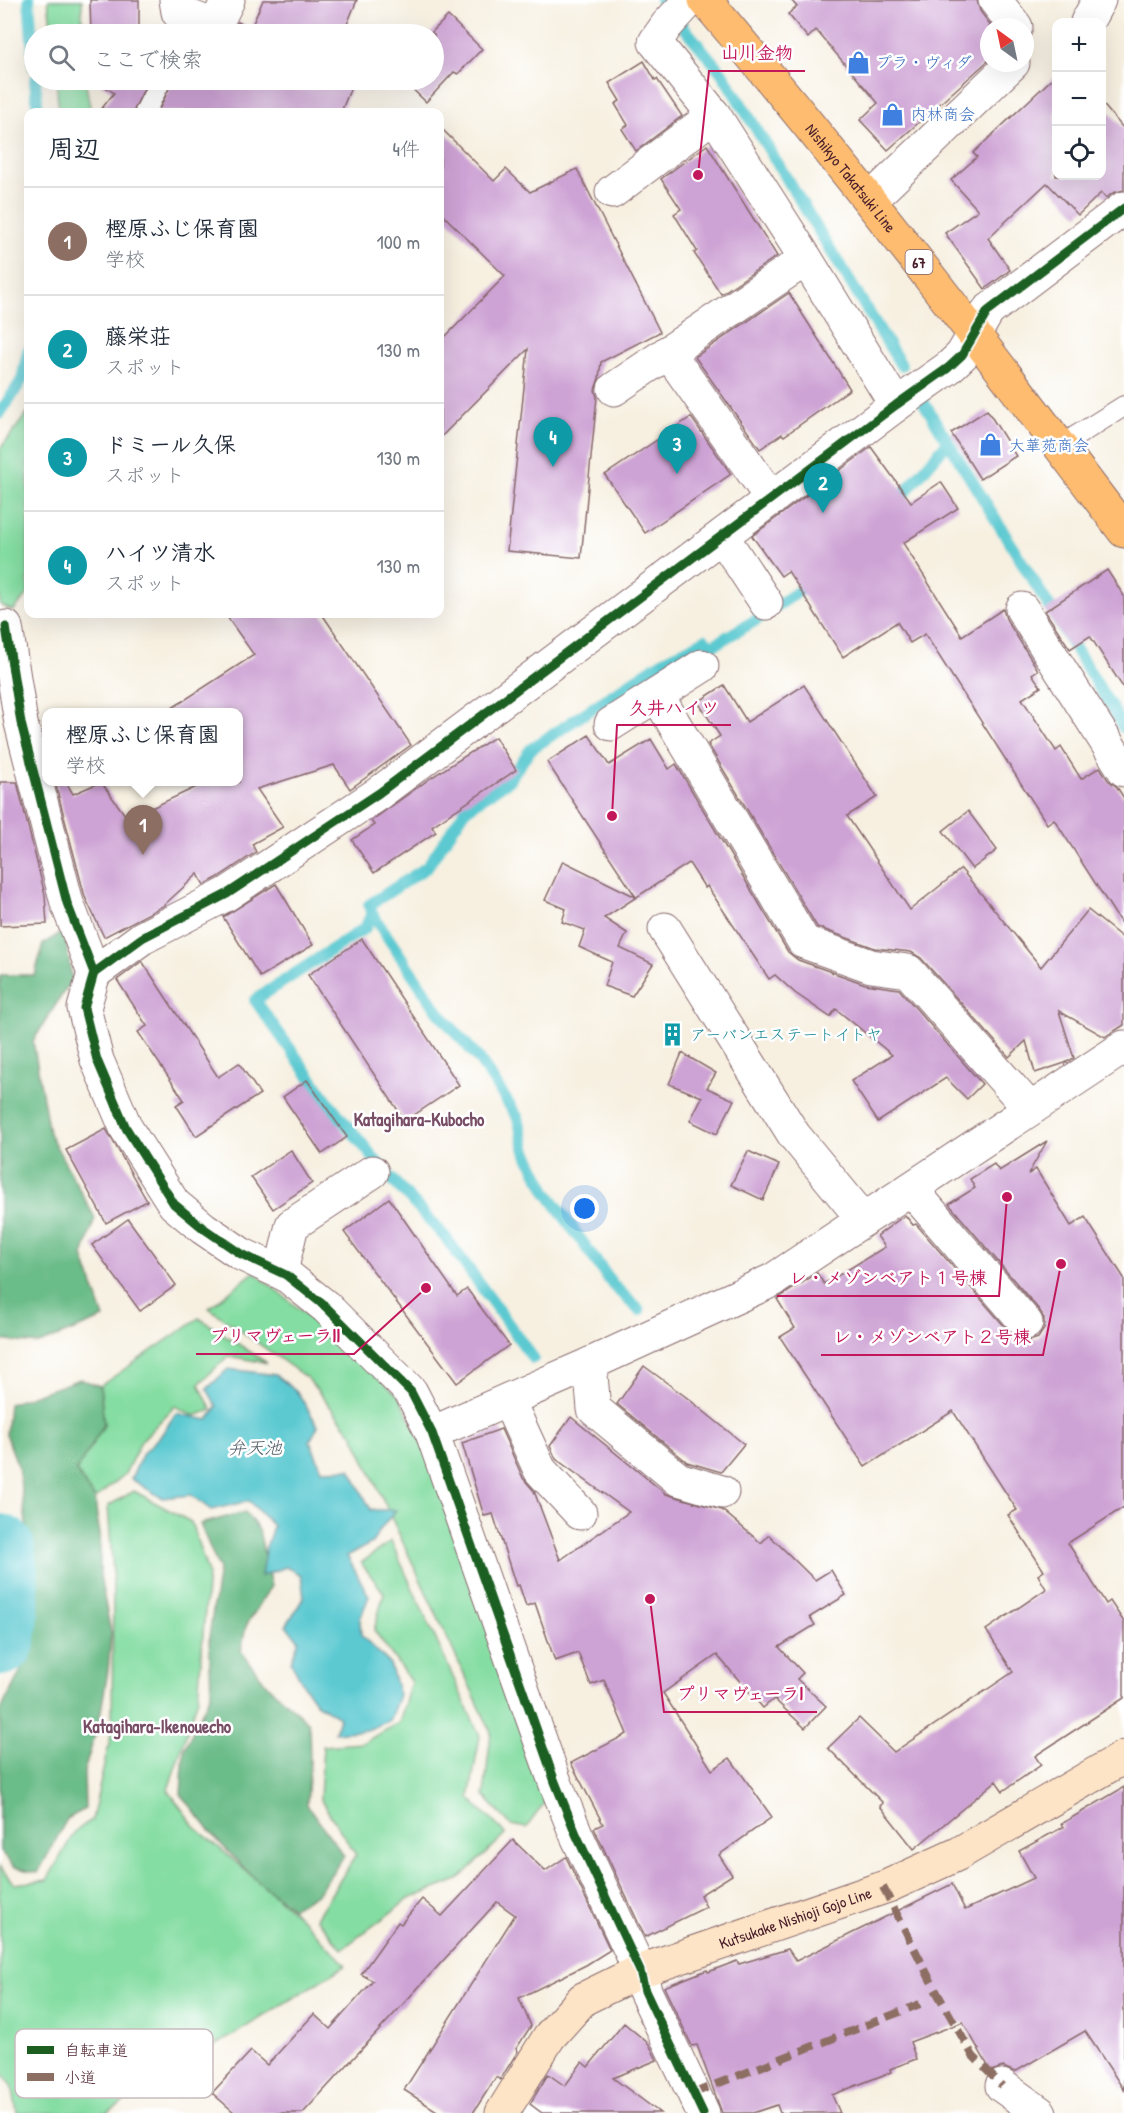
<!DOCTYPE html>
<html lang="ja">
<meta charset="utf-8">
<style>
body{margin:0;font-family:"Patrick Hand","Klee One",sans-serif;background:#f6f6f7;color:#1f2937}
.controls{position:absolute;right:18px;top:18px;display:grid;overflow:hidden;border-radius:12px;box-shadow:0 6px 24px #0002}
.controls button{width:54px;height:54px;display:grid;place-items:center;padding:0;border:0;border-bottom:2px solid #e0e1e3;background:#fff;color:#1f2937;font:30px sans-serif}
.compass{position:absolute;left:980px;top:18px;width:54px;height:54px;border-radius:50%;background:#fff;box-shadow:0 6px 24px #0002;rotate:327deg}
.you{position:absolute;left:585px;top:1209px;width:21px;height:21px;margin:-15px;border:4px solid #fff;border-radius:50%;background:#1a73e8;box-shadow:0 0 0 9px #1a73e833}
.badge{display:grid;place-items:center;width:39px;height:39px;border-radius:50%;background:#ea580c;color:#fff;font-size:20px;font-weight:700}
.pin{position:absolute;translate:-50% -50px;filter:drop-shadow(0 2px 3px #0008)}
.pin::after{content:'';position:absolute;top:32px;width:21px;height:18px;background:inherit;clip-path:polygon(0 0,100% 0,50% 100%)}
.popup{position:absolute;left:42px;top:708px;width:201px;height:78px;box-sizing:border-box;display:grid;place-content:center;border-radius:12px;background:#fff;filter:drop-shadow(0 2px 4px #0005);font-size:20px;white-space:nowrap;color:#747a83}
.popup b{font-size:22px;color:#1f2937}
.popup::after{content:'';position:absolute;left:50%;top:100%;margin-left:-12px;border:12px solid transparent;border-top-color:#fff}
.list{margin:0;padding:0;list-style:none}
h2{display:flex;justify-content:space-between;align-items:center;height:78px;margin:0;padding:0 24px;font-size:26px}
h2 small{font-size:20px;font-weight:400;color:#747a83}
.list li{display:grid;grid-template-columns:39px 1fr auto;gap:18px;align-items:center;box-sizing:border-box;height:108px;padding:0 24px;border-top:2px solid #e0e1e3}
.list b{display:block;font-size:22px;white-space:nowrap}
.list p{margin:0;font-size:20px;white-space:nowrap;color:#747a83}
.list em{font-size:20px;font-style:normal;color:#747a83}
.icon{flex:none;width:33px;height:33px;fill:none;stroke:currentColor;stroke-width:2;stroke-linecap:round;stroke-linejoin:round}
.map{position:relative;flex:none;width:1124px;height:2113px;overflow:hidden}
.search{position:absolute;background:#fff;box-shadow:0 6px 24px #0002;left:24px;top:24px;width:420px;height:66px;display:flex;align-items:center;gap:15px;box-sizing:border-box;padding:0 21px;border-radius:33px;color:#747a83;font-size:22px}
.panel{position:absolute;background:#fff;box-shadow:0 6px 24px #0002;left:24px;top:108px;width:420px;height:510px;border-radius:12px}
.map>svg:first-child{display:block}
</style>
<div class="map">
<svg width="1124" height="2113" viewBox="0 0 1124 2113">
<rect width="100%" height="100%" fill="#fff"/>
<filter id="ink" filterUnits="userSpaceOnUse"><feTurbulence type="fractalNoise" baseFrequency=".0167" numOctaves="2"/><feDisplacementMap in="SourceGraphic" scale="12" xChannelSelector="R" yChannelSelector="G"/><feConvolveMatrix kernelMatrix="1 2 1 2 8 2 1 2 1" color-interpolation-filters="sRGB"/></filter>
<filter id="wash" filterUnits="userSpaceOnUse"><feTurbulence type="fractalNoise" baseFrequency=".008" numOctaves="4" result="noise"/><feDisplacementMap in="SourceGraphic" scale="24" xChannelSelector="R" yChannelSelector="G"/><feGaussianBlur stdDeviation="1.35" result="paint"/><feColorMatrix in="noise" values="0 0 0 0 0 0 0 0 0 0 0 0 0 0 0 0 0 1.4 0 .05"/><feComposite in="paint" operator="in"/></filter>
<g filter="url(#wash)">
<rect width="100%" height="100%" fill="#f7f0e1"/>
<g fill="#84dda2" stroke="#677e66" stroke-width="1.5">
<path d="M48,0H82V34H52Z"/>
<path d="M56,80H85L91,112H59Z"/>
<path d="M28,412V594L13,611L0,605V449Z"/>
<path d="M254,1272L319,1325L399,1396L438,1476L546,1801L526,1828L511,1825L484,1796L491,1732L353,1435L308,1379L209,1308Z"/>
<path d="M199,1318L267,1363L228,1356L199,1384L212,1410L194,1416L175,1406L141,1441L125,1474L95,1499L76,1471L104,1425L100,1386Z"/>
<path d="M134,1491L191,1522L208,1573L198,1698L168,1790L194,1826L304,1921L346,1965L107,2113H17L12,2085L2,2075L0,2045V1867L14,1884L47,1880L75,1831L92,1820L112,1730L113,1575L108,1506Z"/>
<path d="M391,1541L480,1736L469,1798L506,1834L458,1880L409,1899L342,1949L316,1918L356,1855L320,1799L323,1746L362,1743L399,1723L411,1682L374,1630L384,1593L361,1563Z"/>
</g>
<g fill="#6bbc88" stroke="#5a6e5a" stroke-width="1.5">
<path d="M64,931L72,979L33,1041L49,1133L95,1218L83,1256L104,1318L39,1344L0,1340V975H35L43,944Z"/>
<path d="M80,1379L100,1386L104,1425L76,1471L95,1499L100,1543V1576L111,1633L108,1671L99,1722L84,1771L85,1809L67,1819L38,1873L14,1867L0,1851V1712L23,1666L30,1551L18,1466L6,1435L9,1404Z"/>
<path d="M245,1512L259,1530L271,1586L246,1626L241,1651L267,1685L309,1723L310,1762L307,1805L344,1856L317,1894L292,1908L257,1881L218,1841L181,1794L184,1750L211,1693L209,1637L219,1569L200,1524Z"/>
</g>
<path fill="#5cc9d1" stroke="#53747e" stroke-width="1.5" d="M228,1369L276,1375L298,1393L318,1426L310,1441L322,1470L350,1469L371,1510H396L382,1527L372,1543L347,1556L369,1596L360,1619L361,1635L390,1664L399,1695L389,1721L367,1730L335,1733L339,1717L316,1703L304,1686L291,1662L299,1640L286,1626L304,1597L301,1575L286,1567L261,1576L265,1551L273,1526L249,1501L211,1510L191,1495L162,1498L131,1479L143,1453L162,1434L176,1413L208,1420L217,1407L207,1389Z"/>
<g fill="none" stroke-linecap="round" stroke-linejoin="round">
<g stroke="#5cc9d1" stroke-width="12">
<path d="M29,0L34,67"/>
<path d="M661,0L722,73L901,365"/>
<path d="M35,80L38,112"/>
<path d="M924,403L1124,728"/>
<path d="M0,413L22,380L28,351"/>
<path d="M894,505L948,442"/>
<path d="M372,914L439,1013L479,1059L518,1118L526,1151L546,1191L613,1285L639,1310"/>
<path d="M533,1358L446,1238L385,1172L329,1103L255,1000L365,928L372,914L369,905L427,867L466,809L508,781L531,749L662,662L705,640L710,647L756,620L814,581"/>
</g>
<path stroke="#5cc9d1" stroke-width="70" d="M0,1549C5,1580 7,1611 0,1641"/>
</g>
<g id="blocks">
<g fill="#cda2d4">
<path d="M90,0H139V34H91Z"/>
<path d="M263,0H357L343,34H232L238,22L251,28Z"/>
<path d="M791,0H977L980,11L992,27H989V60L888,150L860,120L878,103L816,30L808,38L788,14L797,7Z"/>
<path d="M448,16L482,49L458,74L454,72L426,102L403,80H434V34H430Z"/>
<path d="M644,61L655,80L657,79L682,116L636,151L622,129L628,125L615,104L620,101L609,83Z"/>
<path d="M1056,75V176H1101V102L1124,129V190L1113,193L1106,198L1101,193L1078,215L1047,183L988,238L1010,270L985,289L945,233L978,210L951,180L977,157L973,153Z"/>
<path d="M95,80H148L133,112H99L114,93Z"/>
<path d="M173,80H354L341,112H158Z"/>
<path d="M440,127L494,181L506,169L530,192L577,169L660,332L601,362L599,378L595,390L597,397L581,558L507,551L528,349L440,438V342L505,276L440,212Z"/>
<path d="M707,145L777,256L721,294L694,253L697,251L674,214L681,209L661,179Z"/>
<path d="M789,293L850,389L784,436L782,434L760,449L695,357Z"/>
<path d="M987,410L1016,456L980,479L951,433Z"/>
<path d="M691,417L731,474L645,533L605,475Z"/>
<path d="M871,447L911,502L941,482L958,508L903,543L962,636L1003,609L1006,619L1038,670L1032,674L1041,687L1022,699L1056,751L1061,747L1081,779L1100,767L1108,780L1117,787L1124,798V928L1054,819L1047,824L925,634L910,643L897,622L843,657L788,571L781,576L752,536Z"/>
<path d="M1107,570L1124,596V689L1090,636L1070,649L1045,611Z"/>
<path d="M225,614H322L411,745L350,789L334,765L257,789L283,827L252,844L256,852L217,878L204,885L198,874L163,906L104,937L85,897L55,782H66L73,794L101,782L128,819L207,782H239V712H166L254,655Z"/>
<path d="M724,685L747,722L804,685L877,797L847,816L910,910L961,869L1041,967L1088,910L1124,939V1025L1105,1037L1059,1011L1074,1058L1065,1063L1035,1073L1026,1041L1009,1057L921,958L911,952L875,948L817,927L708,744L720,736L698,702Z"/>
<path d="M589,735L609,765L651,739L669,769L676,764L788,952L798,960L865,984L899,989L982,1084L967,1099L946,1078L878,1122L851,1081L892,1055L836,1009L830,1017L795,993L775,975L769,979L707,886L705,888L689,863L604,918L627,933L620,948L653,964L632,996L604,986L612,962L579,947L585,930L562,922L566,909L545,900L563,861L636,897L547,762Z"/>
<path d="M495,737L516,770L432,826L436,832L374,873L352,840L374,825L371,821L432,777Z"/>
<path d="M0,782H17L45,895L47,924L0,926Z"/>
<path d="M968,811L997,850L972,869L943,831Z"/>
<path d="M276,884L313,945L260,977L223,917Z"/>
<path d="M362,939L459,1085L405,1121L308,975Z"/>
<path d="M142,961L218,1077L239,1063L260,1094L196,1136L176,1105L184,1100L138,1032L147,1026L117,980Z"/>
<path d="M682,1053L716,1073L707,1088L734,1100L717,1134L690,1121L702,1097L669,1084Z"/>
<path d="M307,1080L347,1137L322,1154L283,1097Z"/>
<path d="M106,1129L147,1201L106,1223L66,1150Z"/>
<path d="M1047,1141L1028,1174L1036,1169L1071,1226L1085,1217L1124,1278V1507L1068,1543L1106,1604L1110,1601L1124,1622V1698L1035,1756L1041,1765L1003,1791L996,1781L914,1849L880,1806L883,1803L828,1748L859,1718L894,1752L1013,1672L986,1630L1046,1589L1038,1575L1044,1571L1008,1515L1017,1510L953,1411L865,1467L780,1337L795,1328L777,1299L817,1273L824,1284L885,1247L877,1236L905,1215L913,1225L916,1224L1012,1335L1020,1341H1029L1038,1338L1044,1329V1319L1040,1311L949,1204L975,1188L970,1179L994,1164L999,1171Z"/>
<path d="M291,1150L312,1183L273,1209L251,1177Z"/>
<path d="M748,1151L779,1165L763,1200L731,1185Z"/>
<path d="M389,1198L457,1296L467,1289L509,1345L457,1383L344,1232Z"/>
<path d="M128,1219L176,1285L140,1311L92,1245Z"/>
<path d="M644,1366L686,1397L744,1444L721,1472L687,1462L617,1404Z"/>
<path d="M571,1417L666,1494L722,1510L761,1543L769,1535L815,1580L831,1570L846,1595L810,1617L815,1625L779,1647L803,1673L797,1679L826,1706L805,1728L774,1699L763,1708L717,1655L663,1693L712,1770L730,1758L772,1817L719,1855L732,1875L700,1895L706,1907L645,1937L594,1828L603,1824L571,1763L627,1734L604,1680L591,1685L578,1653L555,1661L535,1603L526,1606L519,1585L516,1586L493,1514L484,1516L462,1443L501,1429L523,1478L534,1491L560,1560L629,1512L556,1459L550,1446Z"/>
<path d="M1124,1787V2090L1085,2031L1015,2072L1003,2067L991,2071L963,2022L910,2042L916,2059L890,2069L891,2072L832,2095L840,2113H780L777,2105L753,2113H722L697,2045L692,2046L664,1987L707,1970L708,1972L737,1961L739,1964L788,1949L796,1961L952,1884L965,1910L1034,1878L1019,1851L1063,1827L1061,1824Z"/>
<path d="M513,1840L545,1871L566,1857L610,1950L586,1965L519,1998L531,2026L516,2049L518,2051L500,2080L496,2077L473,2113H440L404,2090L515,1915L497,1902L303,2113H235L212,2093L251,2051L267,2065L314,2014L330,2029L373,1981L361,1974L398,1922L401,1924L422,1899L442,1916Z"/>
<path d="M624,2023L649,2044L657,2060L613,2078L660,2113H542L530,2104L548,2074L565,2086L582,2062L588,2067Z"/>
</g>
</g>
</g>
<g filter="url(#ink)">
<use href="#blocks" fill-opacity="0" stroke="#87686b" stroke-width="1.5"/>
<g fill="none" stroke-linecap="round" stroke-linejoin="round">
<defs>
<g id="lane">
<path d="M145,112L161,80"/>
<path d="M1060,446L1124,406"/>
</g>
<g id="street">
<path d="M176,0L178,12L215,26L228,0"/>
<path d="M690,0L667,25L655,42L714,115L806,259L896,405"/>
<path d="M995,0L1016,27"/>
<path d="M1087,22L1099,0"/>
<path d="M612,192L714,115"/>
<path d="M870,200L1013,63"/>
<path d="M668,352L772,499"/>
<path d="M614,389L806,259"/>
<path d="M722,536L766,603"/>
<path d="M1022,609L1124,770"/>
<path d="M6,627L21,723L67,903L94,973L84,1008L97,1060L126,1128L174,1204L203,1228L241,1254L286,1275L326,1307L411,1392L432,1433L555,1782L576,1834L640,1971L645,1991L703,2113"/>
<path d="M657,695L804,942L871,966L908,971L1030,1109"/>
<path d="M611,724L702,666"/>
<path d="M665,929L794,1135L863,1219"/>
<path d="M94,973L142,938L227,894L379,793L896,405L948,368L962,355L988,311L1124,208"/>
<path d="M911,1189L1026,1323"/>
<path d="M281,1272L292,1225L372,1172"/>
<path d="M590,1364L594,1409L678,1479L722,1492"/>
<path d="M508,1400L540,1470L580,1513"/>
<path d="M432,1433L590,1364L773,1280L1124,1047"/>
<path d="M1002,2086L1040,2113"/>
</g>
<g id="secondary">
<path id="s1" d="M502,2113L549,2037L583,1999L640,1971L888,1886L958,1854L1124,1757"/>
</g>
<g id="primary">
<path id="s2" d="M705,0C851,172 988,351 1124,531"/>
</g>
</defs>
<use href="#lane" stroke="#87686b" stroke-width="22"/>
<use href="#street" stroke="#87686b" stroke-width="35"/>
<use href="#secondary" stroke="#87686b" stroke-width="35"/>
<use href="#primary" stroke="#87686b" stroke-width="35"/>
<use href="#lane" stroke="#fff" stroke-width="20"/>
<use href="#street" stroke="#fff" stroke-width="33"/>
<use href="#secondary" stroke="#fee4c6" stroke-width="33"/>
<use href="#primary" stroke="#fdbc70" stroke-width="33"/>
<g stroke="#8d6e63" stroke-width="8" stroke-dasharray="15 8" stroke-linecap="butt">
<path d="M883,1887L935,1989L973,2056L1002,2086"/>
<path d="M694,2093L920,2004"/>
</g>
<defs>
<g id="cycleway">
<path d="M6,627L21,723L67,903L94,973L84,1008L97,1060L126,1128L174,1204L203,1228L241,1254L286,1275L326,1307L411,1392L432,1433L555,1782L576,1834L640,1971L645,1991L703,2113"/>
<path d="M94,973L142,938L227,894L379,793L896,405L948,368L962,355L988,311L1124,208"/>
</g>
</defs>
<use href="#cycleway" stroke="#fff" stroke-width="13"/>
<use href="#cycleway" stroke="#1b5e20" stroke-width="9"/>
</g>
</g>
<defs>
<symbol id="shop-bare" viewBox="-9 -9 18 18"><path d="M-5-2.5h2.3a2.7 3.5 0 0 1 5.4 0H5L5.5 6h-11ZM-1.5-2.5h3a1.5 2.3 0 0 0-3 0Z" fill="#3f7fe0" stroke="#fff" stroke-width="2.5" paint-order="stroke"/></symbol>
<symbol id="building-bare" viewBox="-9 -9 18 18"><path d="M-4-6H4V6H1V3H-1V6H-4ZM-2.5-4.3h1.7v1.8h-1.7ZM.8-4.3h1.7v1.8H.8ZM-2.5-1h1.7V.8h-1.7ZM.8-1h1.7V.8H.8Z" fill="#0f9aa8" stroke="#fff" stroke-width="2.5" paint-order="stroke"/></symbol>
</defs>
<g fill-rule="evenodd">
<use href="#shop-bare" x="842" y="46" width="33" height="33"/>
<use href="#shop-bare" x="876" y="98" width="33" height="33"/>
<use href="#shop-bare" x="974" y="428" width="33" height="33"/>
<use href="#building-bare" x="656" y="1018" width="33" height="33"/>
</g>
<g text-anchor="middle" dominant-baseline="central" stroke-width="5" stroke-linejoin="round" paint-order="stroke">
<rect fill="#fff" stroke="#80626b" stroke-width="1.5" x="905.5" y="250" width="27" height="24" rx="4.5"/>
<g font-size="15" font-weight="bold" fill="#4a1f2b">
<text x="919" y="262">67</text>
</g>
<g font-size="16" fill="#366cbe" stroke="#fff" text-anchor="start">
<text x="876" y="62">プラ・ヴィダ</text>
<text x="911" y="114">内林商会</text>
<text x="1009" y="445">大華苑商会</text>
</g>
<g font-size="16" fill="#4a1f2b" stroke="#fff">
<text stroke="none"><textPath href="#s2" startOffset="230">Nishikyo Takatsuki Line</textPath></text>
<text stroke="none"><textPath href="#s1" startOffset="368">Kutsukake Nishioji Gojo Line</textPath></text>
</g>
<g font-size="16" fill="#0d838f" stroke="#fff" text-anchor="start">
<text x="690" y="1034">アーバンエステートイトヤ</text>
</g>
<g font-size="18" font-weight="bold" fill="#784d66" stroke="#fff">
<text x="419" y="1119">Katagihara-Kubocho</text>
<text x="157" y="1726">Katagihara-Ikenouecho</text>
</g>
<g font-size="18" font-style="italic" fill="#505a65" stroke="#fff">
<text x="255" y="1447">弁天池</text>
</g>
</g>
<rect x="15" y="2029" width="198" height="69" rx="9" fill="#fff" stroke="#c9bcbf" stroke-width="1.5"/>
<rect x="27" y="2046" width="27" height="8" fill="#1b5e20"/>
<rect x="27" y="2073" width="27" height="8" fill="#8d6e63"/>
<g font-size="16" fill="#4a1f2b">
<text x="64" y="2056">自転車道</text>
<text x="64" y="2083">小道</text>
</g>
<path fill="none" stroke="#c2185b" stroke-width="2" d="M698 175L709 71H805M612 816L617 725H731M1007 1197L999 1296H777M426 1288L354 1354H196M1061 1264L1043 1355H821M650 1599L664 1712H817"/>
<g fill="#c2185b" stroke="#fff" stroke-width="2">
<circle cx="698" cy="175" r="6"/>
<circle cx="612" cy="816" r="6"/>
<circle cx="1007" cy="1197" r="6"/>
<circle cx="426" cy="1288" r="6"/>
<circle cx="1061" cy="1264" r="6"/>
<circle cx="650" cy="1599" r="6"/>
</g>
<g font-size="18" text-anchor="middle" font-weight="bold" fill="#c2185b" stroke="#fff" stroke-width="5" stroke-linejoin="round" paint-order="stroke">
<text x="757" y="59">山川金物</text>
<text x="674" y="714">久井ハイツ</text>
<text x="888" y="1284">レ・メゾンベアト１号棟</text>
<text x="275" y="1342">プリマヴェーラII</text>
<text x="932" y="1343">レ・メゾンベアト２号棟</text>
<text x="740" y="1700">プリマヴェーラI</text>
</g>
</svg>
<div class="controls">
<button>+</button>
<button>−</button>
<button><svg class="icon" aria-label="locate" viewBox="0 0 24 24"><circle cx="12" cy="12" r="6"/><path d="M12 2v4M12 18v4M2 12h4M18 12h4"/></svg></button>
</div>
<svg class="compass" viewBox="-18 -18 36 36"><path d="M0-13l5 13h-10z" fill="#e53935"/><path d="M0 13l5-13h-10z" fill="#747a83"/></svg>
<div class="you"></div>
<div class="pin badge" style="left:143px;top:855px;background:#8d6e63">1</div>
<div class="popup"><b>樫原ふじ保育園</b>学校</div>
<div class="pin badge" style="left:823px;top:513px;background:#0f9aa8">2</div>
<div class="pin badge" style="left:677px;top:474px;background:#0f9aa8">3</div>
<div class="pin badge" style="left:553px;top:467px;background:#0f9aa8">4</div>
<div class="search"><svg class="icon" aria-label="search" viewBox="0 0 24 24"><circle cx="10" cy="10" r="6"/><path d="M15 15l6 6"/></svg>ここで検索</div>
<section class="panel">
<h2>周辺<small>4件</small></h2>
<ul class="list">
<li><span class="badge" style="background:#8d6e63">1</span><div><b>樫原ふじ保育園</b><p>学校</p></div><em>100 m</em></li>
<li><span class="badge" style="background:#0f9aa8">2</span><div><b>藤栄荘</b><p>スポット</p></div><em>130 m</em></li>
<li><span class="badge" style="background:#0f9aa8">3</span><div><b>ドミール久保</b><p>スポット</p></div><em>130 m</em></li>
<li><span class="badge" style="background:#0f9aa8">4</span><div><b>ハイツ清水</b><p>スポット</p></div><em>130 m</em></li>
</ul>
</section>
</div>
